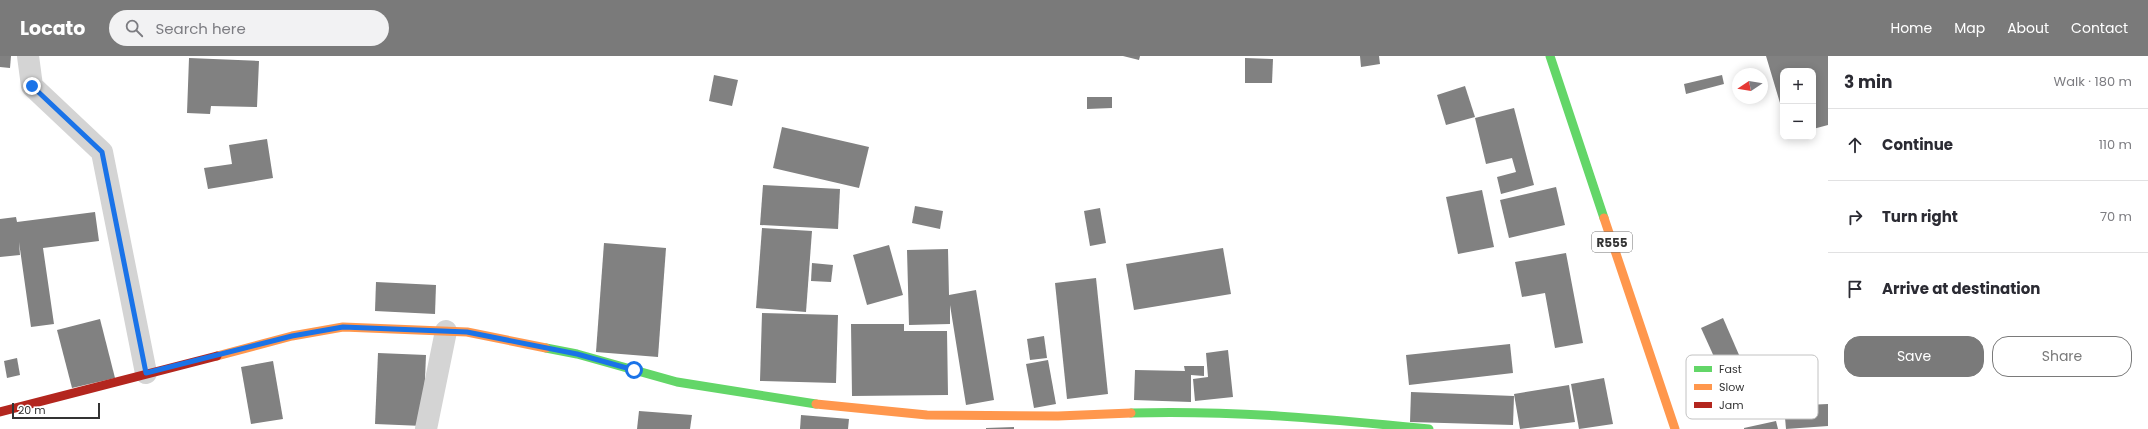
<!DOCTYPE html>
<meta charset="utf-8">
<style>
body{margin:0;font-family:Poppins,sans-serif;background:#f2f2f3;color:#2b2b33}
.controls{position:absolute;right:12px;top:12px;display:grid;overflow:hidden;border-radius:8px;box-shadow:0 2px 10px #0003}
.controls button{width:36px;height:36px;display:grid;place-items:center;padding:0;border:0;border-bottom:1px solid #e1e1e2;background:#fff;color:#2b2b33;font:20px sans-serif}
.compass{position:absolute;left:1732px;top:12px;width:36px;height:36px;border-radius:50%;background:#fff;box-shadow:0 2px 10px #0003;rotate:258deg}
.scale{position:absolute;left:12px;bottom:10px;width:88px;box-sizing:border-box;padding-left:4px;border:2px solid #333;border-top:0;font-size:11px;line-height:14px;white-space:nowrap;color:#333;-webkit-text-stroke:3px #fff;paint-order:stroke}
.stop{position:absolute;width:12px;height:12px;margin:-9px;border:3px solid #1a73e8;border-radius:50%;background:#fff}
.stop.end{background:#1a73e8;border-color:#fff;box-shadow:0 1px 4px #0008}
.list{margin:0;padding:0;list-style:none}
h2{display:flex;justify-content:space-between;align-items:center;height:52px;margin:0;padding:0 16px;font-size:17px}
h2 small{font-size:13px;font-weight:400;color:#7c7c81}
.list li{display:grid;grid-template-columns:26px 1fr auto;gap:12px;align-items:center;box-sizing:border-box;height:72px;padding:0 16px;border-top:1px solid #e1e1e2}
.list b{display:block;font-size:15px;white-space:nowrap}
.list em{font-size:13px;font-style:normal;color:#7c7c81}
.actions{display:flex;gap:8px;padding:12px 16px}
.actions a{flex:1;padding:9px 0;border:1px solid #7a7a7a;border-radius:16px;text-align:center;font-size:14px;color:#7a7a7a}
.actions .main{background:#7a7a7a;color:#fff}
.icon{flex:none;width:22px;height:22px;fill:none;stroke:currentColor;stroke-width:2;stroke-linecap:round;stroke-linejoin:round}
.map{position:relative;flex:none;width:1828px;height:373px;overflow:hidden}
header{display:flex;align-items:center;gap:24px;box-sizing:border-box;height:56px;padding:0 20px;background:#7a7a7a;color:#fff}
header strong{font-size:19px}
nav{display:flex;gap:22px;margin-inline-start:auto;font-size:14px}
.search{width:280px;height:36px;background:#f2f2f3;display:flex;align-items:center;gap:10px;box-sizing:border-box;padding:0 14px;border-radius:22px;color:#7c7c81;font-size:15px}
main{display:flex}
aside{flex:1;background:#fff}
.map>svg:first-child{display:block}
</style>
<header>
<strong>Locato</strong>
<div class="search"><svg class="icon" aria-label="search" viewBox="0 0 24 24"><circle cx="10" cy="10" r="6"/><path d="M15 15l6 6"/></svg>Search here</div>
<nav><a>Home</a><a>Map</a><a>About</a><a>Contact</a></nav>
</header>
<main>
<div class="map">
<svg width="1828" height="373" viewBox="0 0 1828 373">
<rect width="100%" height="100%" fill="#fff"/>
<g fill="#818181">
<path d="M0,0H11L10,12L0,11Z"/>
<path d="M1123,0H1140L1139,4Z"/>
<path d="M1360,0H1379L1380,8L1361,11Z"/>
<path d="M1766,0H1828V69L1813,73V15H1783V57Z"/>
<path d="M189,2L259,5L257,51L211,50L210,58L187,57Z"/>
<path d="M1245,2L1273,3L1272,27H1245Z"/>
<path d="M714,19L738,24L732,50L709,45Z"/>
<path d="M1722,19L1724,28L1686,38L1684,28Z"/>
<path d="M1465,30L1475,61L1446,69L1437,39Z"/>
<path d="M1087,41H1112V52L1087,53Z"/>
<path d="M1514,52L1534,129L1501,138L1497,121L1516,116L1512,102L1486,108L1475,62Z"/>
<path d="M782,71L869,91L859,132L773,112Z"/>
<path d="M267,83L273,122L208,133L204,112L232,108L229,89Z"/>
<path d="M763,129L840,133L838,173L760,169Z"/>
<path d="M1556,131L1565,169L1509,182L1500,144Z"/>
<path d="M1482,134L1494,191L1458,198L1446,141Z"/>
<path d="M915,150L943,155L940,173L912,167Z"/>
<path d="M1100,152L1106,187L1090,190L1084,155Z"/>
<path d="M95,156L99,185L43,192L54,268L31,271L19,186L20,199L0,201V163L16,161L17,166Z"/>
<path d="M762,172L812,175L806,256L756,252Z"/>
<path d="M604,187L666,192L658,301L596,296Z"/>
<path d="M889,189L903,239L867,249L853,199Z"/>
<path d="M1223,192L1231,238L1134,254L1126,208Z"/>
<path d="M948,193L949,239L976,234L994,344L966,349L950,249V268L909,269L907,194Z"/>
<path d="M1566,197L1583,287L1555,292L1545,237L1522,241L1515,206Z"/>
<path d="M812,207L833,209L831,226L811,225Z"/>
<path d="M1096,222L1108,338L1067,343L1055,227Z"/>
<path d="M376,226L436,229L435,258L375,255Z"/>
<path d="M762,257L838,259L836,327L760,325Z"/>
<path d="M1723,262L1746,315L1725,325L1701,272Z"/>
<path d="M100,263L115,322L72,332L57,274Z"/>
<path d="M851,268H904V275H947L948,339L852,340Z"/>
<path d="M1044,280L1047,302L1030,304L1027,283Z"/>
<path d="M1510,288L1513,317L1409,329L1406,299Z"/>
<path d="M1228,294L1233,341L1195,345L1193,323L1208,321L1206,297Z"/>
<path d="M378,297L426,299L423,370L375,368Z"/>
<path d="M17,302L20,319L7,322L4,305Z"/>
<path d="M1048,304L1056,348L1034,352L1026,308Z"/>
<path d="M273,305L283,363L251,368L241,311Z"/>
<path d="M1184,310H1204V320L1191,319V346L1134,344L1135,314L1185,315Z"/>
<path d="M1604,322L1613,368L1579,373L1571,328Z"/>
<path d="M1569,329L1575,366L1520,373L1514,338Z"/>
<path d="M1411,336L1514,340L1513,369L1410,366Z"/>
<path d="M1828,348V370L1786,373L1784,350Z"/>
<path d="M639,355L692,359L690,373H637Z"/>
<path d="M801,359L849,363L848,373H800Z"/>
<path d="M1776,365L1778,373H1744V372Z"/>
<path d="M1014,371V373H986V372Z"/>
</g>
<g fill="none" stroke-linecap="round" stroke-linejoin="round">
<g stroke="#d4d4d4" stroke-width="22">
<path d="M28,0L32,30L102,96L146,317"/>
<path d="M426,373L446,275"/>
</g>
<g stroke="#63d668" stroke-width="9">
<path d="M1550,0L1604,162"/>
<path d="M546,292L577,298L677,326L816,348"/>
<path d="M1131,357C1231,354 1330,363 1429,373"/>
</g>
<g stroke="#ff974d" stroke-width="9">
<path d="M1604,162L1675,373"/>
<path d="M217,300L292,280L343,271L467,276L546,292"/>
<path d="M816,348L927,359L1058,360L1131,357"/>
</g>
<path stroke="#b3261e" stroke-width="9" d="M0,356L217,300"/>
</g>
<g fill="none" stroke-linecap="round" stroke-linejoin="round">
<path stroke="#1a73e8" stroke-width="5" d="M32,30L102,96L146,317L292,280L343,271L467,276L577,298L634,314"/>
</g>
<g text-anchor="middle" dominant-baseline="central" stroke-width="4" stroke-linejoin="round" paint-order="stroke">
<rect fill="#fff" stroke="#707070" stroke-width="1" x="1592" y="176" width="40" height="20" rx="3"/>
<g font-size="12" font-weight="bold" fill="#333">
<text x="1612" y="186">R555</text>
</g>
</g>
<rect x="1686" y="299" width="132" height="64" rx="6" fill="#fff" stroke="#c2c2c2" stroke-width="1"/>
<rect x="1694" y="310" width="18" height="6" fill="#63d668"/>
<rect x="1694" y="328" width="18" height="6" fill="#ff974d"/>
<rect x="1694" y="346" width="18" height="6" fill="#b3261e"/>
<g font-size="11" fill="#333">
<text x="1719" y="317">Fast</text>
<text x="1719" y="335">Slow</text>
<text x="1719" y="353">Jam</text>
</g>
</svg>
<div class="controls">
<button>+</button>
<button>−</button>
</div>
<svg class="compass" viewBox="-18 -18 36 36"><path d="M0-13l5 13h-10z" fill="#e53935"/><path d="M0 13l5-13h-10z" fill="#7c7c81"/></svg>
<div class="scale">20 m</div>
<div class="stop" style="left:634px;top:314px"></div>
<div class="stop end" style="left:32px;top:30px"></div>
</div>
<aside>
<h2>3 min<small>Walk · 180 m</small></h2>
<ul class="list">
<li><svg class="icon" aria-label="ahead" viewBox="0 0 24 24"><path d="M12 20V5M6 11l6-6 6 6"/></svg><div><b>Continue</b></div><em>110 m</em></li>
<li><svg class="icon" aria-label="right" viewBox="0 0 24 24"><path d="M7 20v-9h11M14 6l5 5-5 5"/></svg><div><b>Turn right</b></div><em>70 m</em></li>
<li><svg class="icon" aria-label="arrive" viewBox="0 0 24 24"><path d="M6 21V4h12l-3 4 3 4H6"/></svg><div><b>Arrive at destination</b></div></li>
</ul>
<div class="actions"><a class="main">Save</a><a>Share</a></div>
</aside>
</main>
